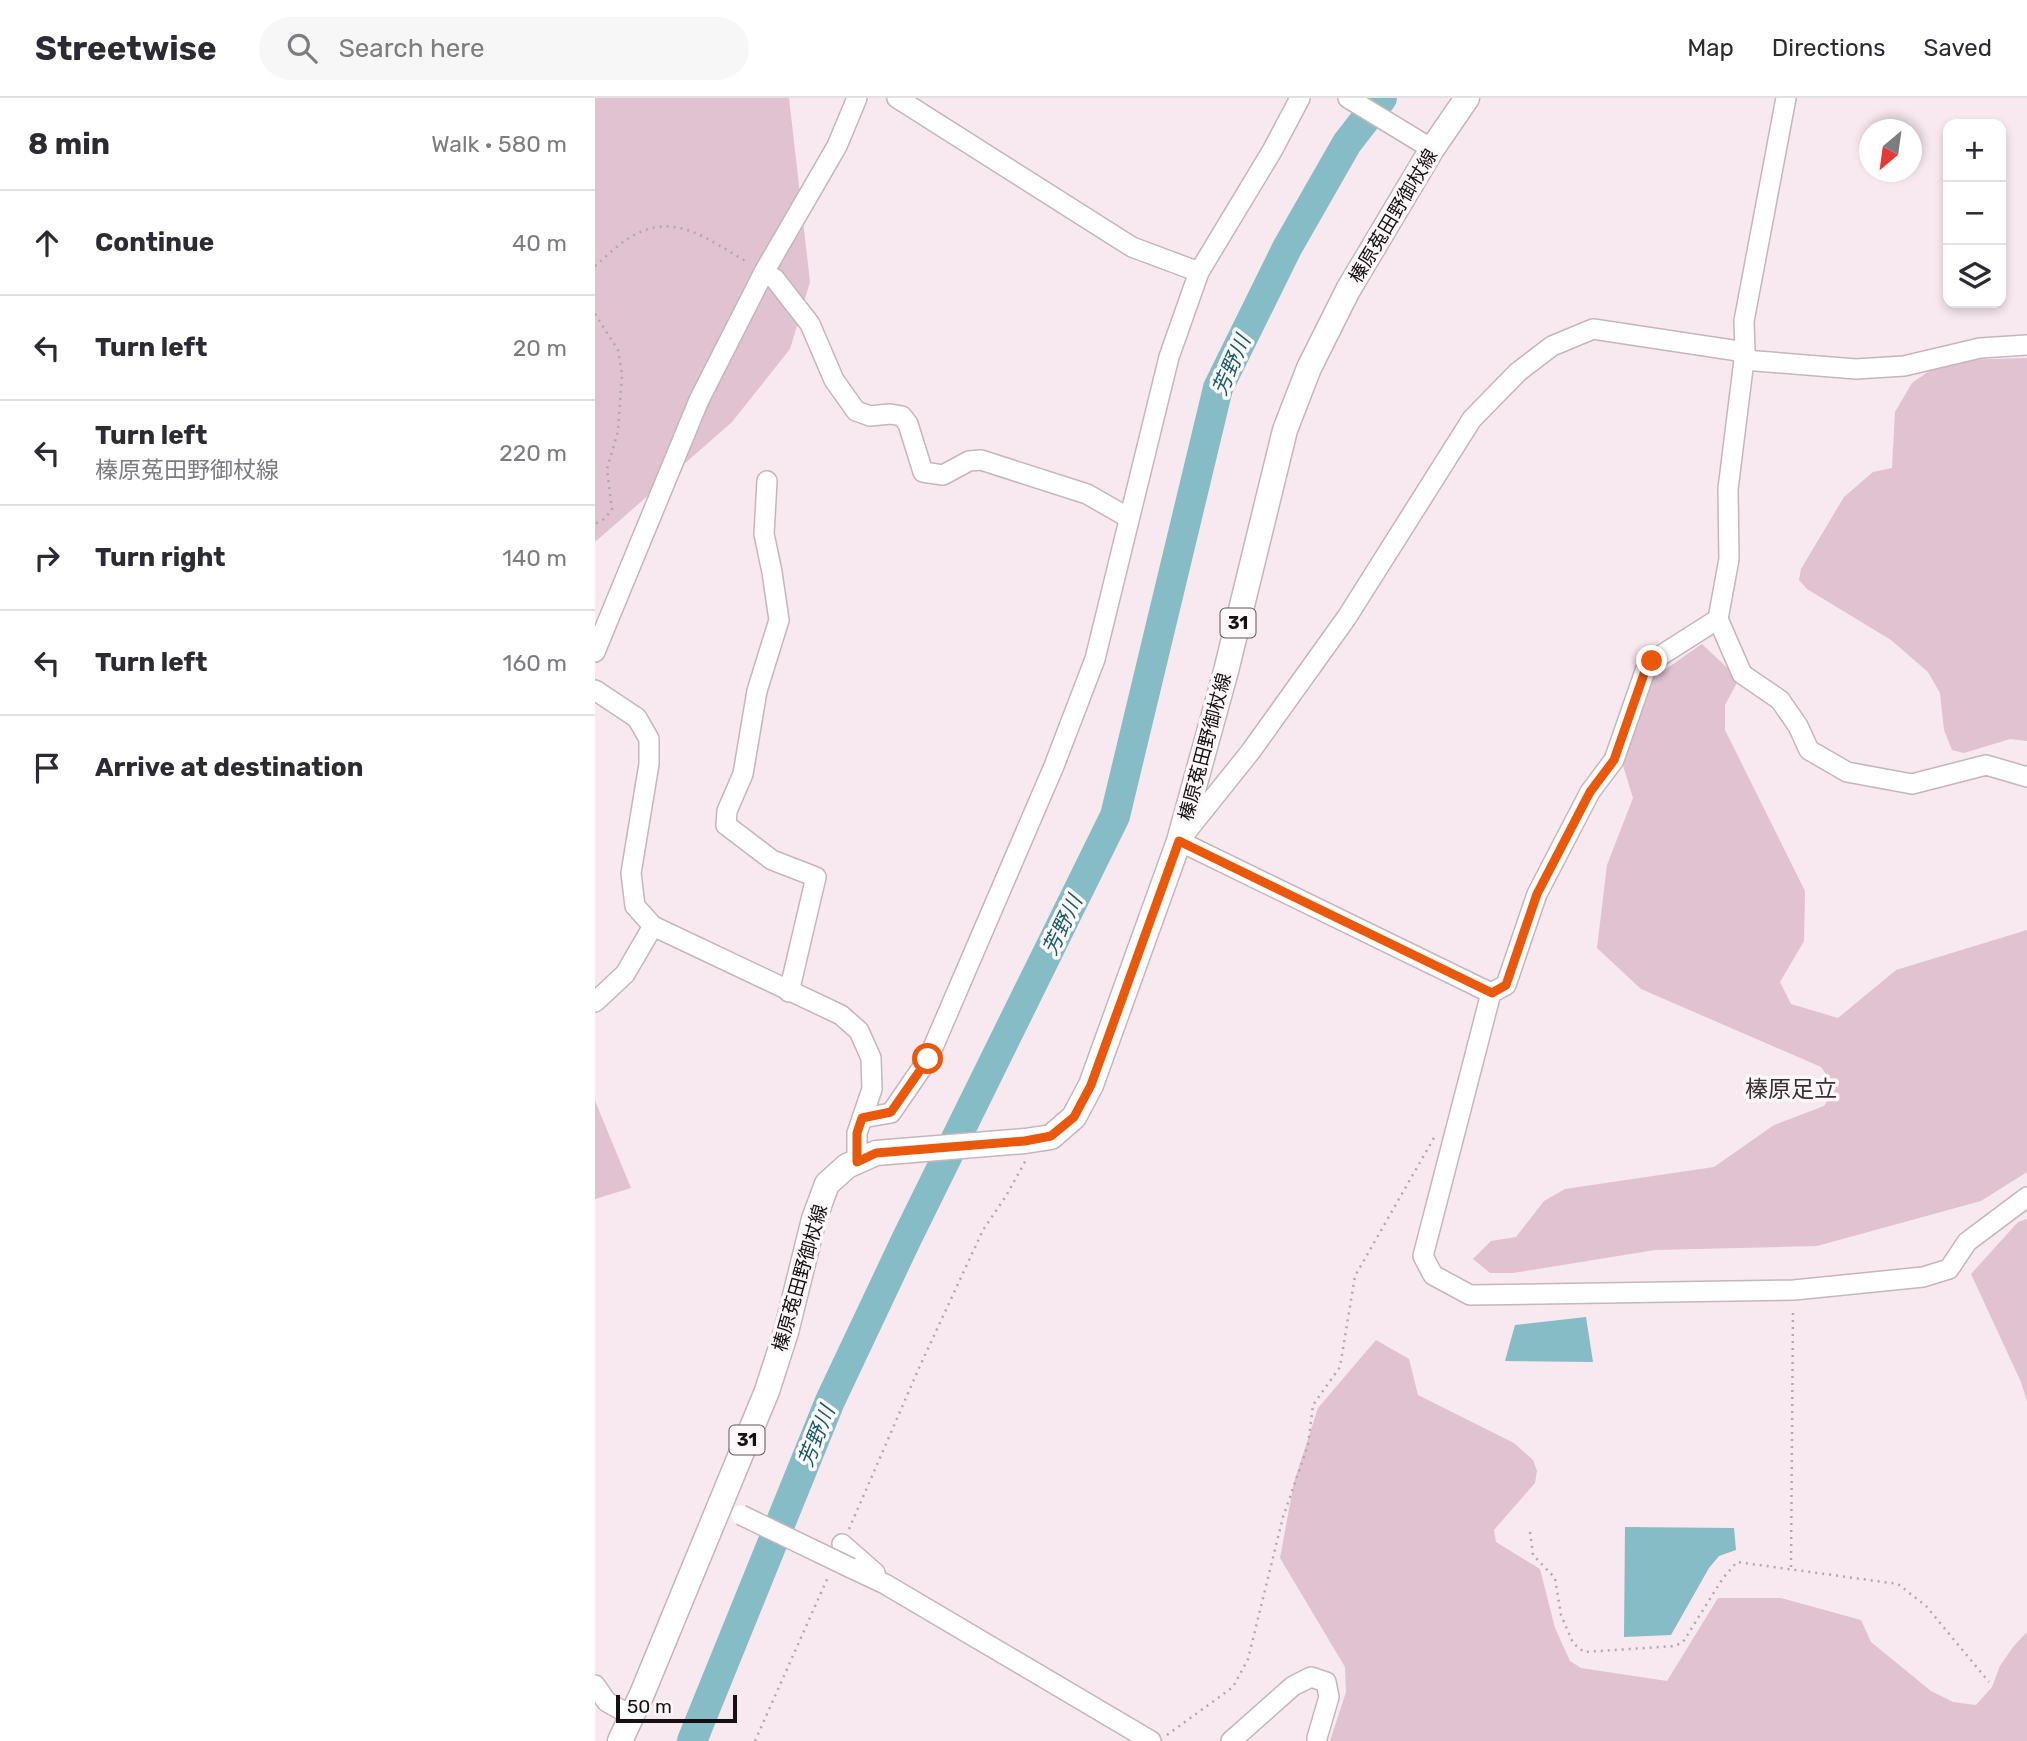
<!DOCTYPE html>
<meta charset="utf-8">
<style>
body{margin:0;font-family:Rubik,"Noto Sans JP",sans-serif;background:#f7f7f7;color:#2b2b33}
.controls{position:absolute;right:21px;top:21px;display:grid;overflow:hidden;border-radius:14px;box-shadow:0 4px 10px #0003}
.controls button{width:63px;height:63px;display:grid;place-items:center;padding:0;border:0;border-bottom:2px solid #e1e1e2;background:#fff;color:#2b2b33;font:35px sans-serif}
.compass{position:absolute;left:1264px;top:21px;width:63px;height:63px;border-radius:50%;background:#fff;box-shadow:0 4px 10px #0003;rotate:209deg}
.scale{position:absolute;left:21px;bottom:18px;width:121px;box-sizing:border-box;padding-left:7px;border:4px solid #151013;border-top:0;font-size:19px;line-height:24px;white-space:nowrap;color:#151013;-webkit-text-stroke:5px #fff8fb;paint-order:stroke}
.stop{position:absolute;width:21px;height:21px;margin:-16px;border:5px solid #ea580c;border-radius:50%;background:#fff}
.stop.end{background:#ea580c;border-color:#fff;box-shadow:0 2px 7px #0008}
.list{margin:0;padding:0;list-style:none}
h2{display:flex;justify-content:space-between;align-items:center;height:91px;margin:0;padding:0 28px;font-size:30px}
h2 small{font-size:23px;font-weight:400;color:#7c7c81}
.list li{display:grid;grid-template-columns:46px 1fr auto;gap:21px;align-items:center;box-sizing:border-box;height:105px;padding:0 28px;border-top:2px solid #e1e1e2}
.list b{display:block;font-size:26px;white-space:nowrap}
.list p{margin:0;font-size:23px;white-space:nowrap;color:#7c7c81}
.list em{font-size:23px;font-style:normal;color:#7c7c81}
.icon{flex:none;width:38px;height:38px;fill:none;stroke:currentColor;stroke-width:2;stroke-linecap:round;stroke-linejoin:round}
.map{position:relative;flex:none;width:1432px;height:1643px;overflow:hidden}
header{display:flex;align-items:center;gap:42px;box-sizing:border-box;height:98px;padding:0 35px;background:#fff;border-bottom:2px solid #e1e1e2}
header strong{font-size:33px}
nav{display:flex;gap:38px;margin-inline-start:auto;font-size:24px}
.search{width:490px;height:63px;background:#f7f7f7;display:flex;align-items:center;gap:18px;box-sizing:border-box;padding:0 24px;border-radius:38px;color:#7c7c81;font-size:26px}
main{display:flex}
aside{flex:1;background:#fff}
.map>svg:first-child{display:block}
</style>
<header>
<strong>Streetwise</strong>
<div class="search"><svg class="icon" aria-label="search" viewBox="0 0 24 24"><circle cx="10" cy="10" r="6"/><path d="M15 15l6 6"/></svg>Search here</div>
<nav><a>Map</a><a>Directions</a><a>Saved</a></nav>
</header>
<main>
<aside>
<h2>8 min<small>Walk · 580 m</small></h2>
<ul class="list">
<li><svg class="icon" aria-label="ahead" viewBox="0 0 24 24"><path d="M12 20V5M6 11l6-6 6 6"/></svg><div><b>Continue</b></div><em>40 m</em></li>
<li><svg class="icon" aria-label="left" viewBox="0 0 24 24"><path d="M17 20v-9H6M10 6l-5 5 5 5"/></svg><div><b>Turn left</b></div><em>20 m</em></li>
<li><svg class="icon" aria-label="left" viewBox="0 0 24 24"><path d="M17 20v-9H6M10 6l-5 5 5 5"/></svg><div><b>Turn left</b><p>榛原菟田野御杖線</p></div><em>220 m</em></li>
<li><svg class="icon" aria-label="right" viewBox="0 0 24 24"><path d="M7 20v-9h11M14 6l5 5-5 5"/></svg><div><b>Turn right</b></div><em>140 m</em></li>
<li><svg class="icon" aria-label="left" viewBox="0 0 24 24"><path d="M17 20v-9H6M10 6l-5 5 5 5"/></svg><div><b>Turn left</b></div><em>160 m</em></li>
<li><svg class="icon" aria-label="arrive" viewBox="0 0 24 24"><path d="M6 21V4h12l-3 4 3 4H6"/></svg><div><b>Arrive at destination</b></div></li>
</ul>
</aside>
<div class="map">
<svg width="1432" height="1643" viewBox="0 0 1432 1643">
<rect width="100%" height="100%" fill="#f8e8ef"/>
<g fill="#e0c2d0">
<path d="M0,0H194L215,184L195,251L137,324L0,444Z"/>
<path d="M1432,260V643L1415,641L1369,655L1357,652L1349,632L1345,595L1333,574L1296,542L1212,491L1204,482L1206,471L1249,399L1278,374L1297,370L1300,314L1317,285L1347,264L1360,262Z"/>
<path d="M1107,546L1144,581L1130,607V632L1210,793L1209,843L1185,884L1196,906L1243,920L1301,872L1432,832V1074L1386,1103L1222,1148L1060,1152L918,1175H895L878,1161L896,1143L921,1139L949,1103L970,1091L1119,1069L1179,1027L1229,1008L1241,990L1226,969L1046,891L1002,850L1012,767L1038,700L1026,661L1058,580Z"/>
<path d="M0,1003L36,1090L0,1101Z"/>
<path d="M1432,1121V1303L1426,1284L1376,1176L1423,1124Z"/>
<path d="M781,1242L814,1261L823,1297L919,1345L938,1362L942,1373L940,1385L899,1432L901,1444L945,1471L960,1530L975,1563L986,1570L1072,1583L1123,1500H1186L1266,1522L1276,1544L1336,1593L1358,1604L1381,1607L1397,1589L1405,1568L1418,1549L1432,1534V1643H735L751,1594L750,1569L685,1460L699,1384L723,1310Z"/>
</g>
<g fill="#86bcc5">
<path d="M991,1219L998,1264L910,1263L920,1227Z"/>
<path d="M1030,1429L1139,1430L1141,1452L1124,1458L1114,1470L1076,1537L1029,1539Z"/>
</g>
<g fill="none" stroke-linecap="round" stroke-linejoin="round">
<path stroke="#86bcc5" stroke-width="30" d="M97,1643L235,1303L312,1140L520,718L623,290L692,150L752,45L787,0"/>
<defs>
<g id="minor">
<path d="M302,0L537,149L604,174"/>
<path d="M753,0L837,51"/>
<path d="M1191,0L1149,223L1150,254L1133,391L1134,461L1123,521L1147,576L1185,602L1203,628L1214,652L1252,674L1317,686L1391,667L1432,679"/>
<path d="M169,174L180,181L215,226L239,282L261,313L275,318L295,316L307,318L313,326L328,374L348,377L374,363L386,362L492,396L534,420"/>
<path d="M1149,262L1261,271L1309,268L1385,250L1432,247"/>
<path d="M172,383L169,436L177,474L184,522L162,593L148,676L132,713L131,727L177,762L221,779L194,894"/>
<path d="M1123,521L1057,563L1050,573L1019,662L995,694L942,796L911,887L896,895L828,1158L838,1177L875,1197L1199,1192L1328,1179L1354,1171L1372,1144L1432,1099"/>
<path d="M0,554L104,302L169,174L242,48L262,0"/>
<path d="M0,592L42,620L54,641V666L36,775L40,808L58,828L246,917L264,933L276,960L277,991L262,1035V1064"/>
<path d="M896,895L584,743L656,653L752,519L877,321L923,274L957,248L998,231L1150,254"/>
<path d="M0,904L30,876L58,828"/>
<path d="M267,1020L296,1015L333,961L459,668L500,561L574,259L604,174L677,53L705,0"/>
<path d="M247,1446L280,1475"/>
<path d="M256,1470L290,1486L556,1643"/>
<path d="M0,1587L12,1604L37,1618"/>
<path d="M636,1643L698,1588L716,1579L731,1584L734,1599L722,1640"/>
</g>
<path id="major" d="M25,1643L47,1596L172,1293L191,1234L219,1121L232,1086L252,1068L281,1055L430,1043L456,1039L479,1019L496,987L584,743L631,573L690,332L714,270L753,192L837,51L872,0"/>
</defs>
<use href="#minor" stroke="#c5b6bc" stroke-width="22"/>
<use href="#major" stroke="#c5b6bc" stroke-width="27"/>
<g stroke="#b3a7ac" stroke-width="2.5" stroke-dasharray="2 5" stroke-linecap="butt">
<path d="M0,168C11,159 22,147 34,140C80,111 114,143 154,165"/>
<path d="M0,216L23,252L27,277L23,333L12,371L17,412L9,421L0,426"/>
<path d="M254,1431L324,1270L388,1132L411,1098L431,1062"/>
<path d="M935,1434L938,1457L960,1480L966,1517L978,1545L989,1554L1080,1548L1088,1544L1128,1480L1142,1464L1303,1486L1331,1508L1394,1584"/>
<path d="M1196,1469L1198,1210"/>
<path d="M572,1637L638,1589L653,1561L688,1419L713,1347L718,1307L745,1269L760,1178L840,1038"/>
<path d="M160,1643L233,1479"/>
</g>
<use href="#minor" stroke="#fff" stroke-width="19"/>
<use href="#major" stroke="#fff" stroke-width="24"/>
<defs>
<path id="minor-bridge" d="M146,1417L256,1470"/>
</defs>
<use href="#minor-bridge" stroke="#c5b6bc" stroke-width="22" stroke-linecap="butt"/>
<use href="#minor-bridge" stroke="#fff" stroke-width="19"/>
</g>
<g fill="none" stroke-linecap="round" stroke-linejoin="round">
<path stroke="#ea580c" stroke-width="9" d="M333,961L296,1014L267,1020L262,1035V1064L281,1055L430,1043L456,1038L479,1019L496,987L584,743L897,895L911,887L942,796L995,694L1019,662L1050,573L1057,563"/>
</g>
<g text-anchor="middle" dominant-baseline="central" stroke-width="7" stroke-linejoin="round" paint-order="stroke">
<g fill="#fff8fb" stroke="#5b5659" stroke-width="2">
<rect x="625.5" y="510.5" width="35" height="29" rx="5"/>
<rect x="134.5" y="1327.5" width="35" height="29" rx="5"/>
</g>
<g font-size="18" font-weight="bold" fill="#151013">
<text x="643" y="525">31</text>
<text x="152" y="1342">31</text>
</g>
<g font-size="19" fill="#151013" stroke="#fff8fb">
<text transform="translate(798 118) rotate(-59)">榛原菟田野御杖線</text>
<text transform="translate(610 649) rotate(-75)">榛原菟田野御杖線</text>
<text transform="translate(205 1180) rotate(-74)">榛原菟田野御杖線</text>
</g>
<g font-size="21" font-style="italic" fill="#145d68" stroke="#fff8fb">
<text transform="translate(636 267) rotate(-66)">芳野川</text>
<text transform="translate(467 827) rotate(-64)">芳野川</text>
<text transform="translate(221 1338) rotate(-68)">芳野川</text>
</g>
<g font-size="23" fill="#3b2f35" stroke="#fff8fb">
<text x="1196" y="991">榛原足立</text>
</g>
</g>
</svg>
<div class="controls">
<button>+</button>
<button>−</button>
<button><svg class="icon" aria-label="layers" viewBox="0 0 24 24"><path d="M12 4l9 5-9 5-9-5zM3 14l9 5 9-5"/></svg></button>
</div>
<svg class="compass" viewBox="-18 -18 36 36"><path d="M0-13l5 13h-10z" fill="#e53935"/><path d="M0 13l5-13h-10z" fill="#7c7c81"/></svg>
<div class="scale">50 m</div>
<div class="stop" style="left:333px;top:961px"></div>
<div class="stop end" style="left:1057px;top:563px"></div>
</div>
</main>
